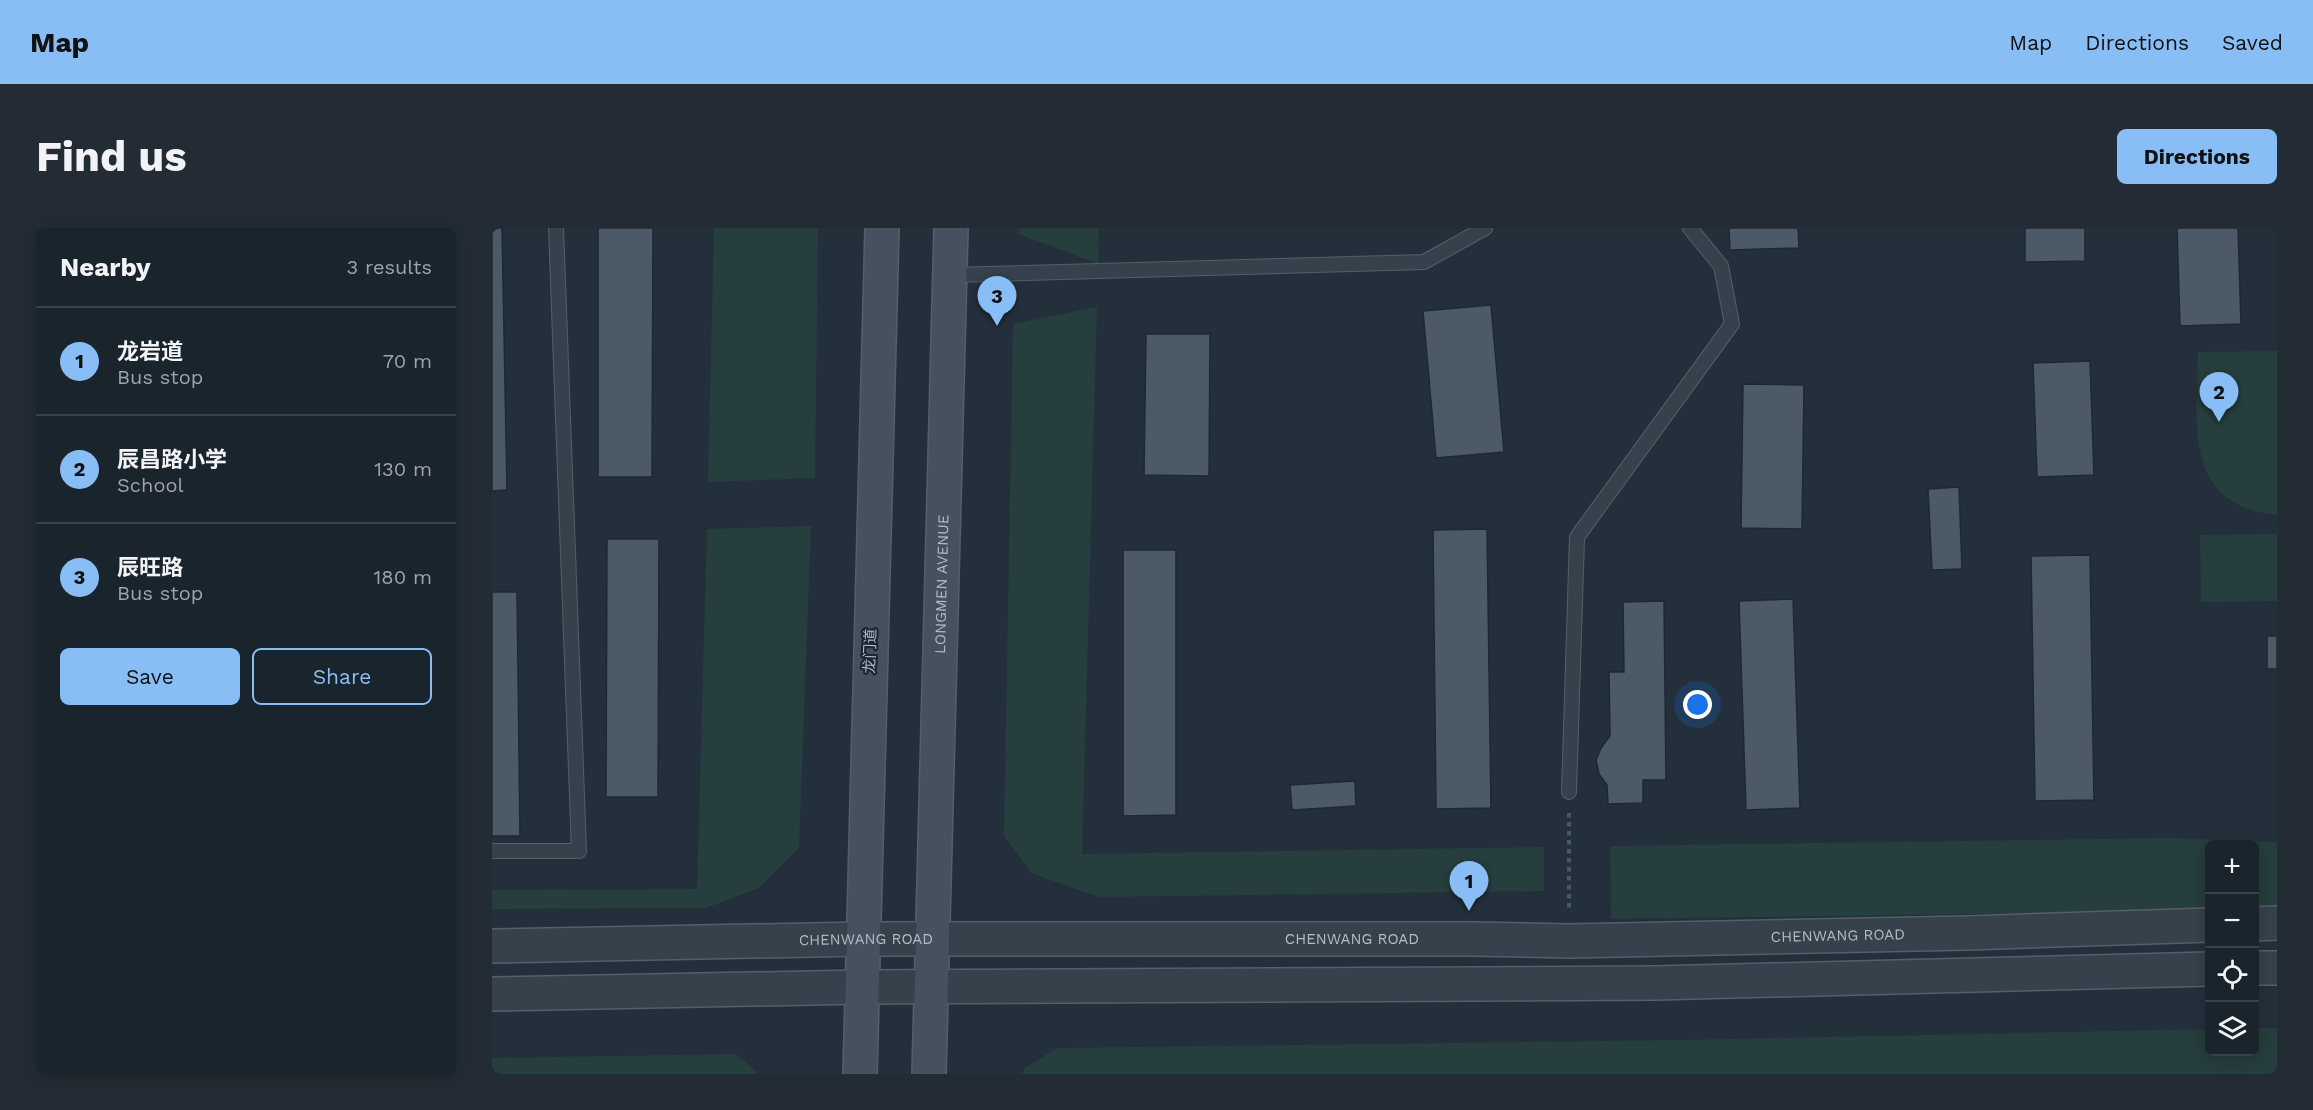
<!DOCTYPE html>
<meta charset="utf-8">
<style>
body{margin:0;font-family:"Work Sans","Noto Sans SC",sans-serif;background:#232c34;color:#f1f3f6}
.controls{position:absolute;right:18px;bottom:18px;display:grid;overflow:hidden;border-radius:9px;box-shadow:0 3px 15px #0003}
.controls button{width:54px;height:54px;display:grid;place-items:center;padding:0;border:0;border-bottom:2px solid #384148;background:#1a242c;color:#f1f3f6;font:30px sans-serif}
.you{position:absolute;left:1206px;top:477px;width:21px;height:21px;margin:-15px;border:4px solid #fff;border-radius:50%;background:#1a73e8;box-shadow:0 0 0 9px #1a73e833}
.badge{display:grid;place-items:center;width:39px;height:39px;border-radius:50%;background:#88bef5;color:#111;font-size:20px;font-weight:700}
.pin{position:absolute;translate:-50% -50px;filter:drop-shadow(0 2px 3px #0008)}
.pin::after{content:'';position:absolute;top:32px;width:21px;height:18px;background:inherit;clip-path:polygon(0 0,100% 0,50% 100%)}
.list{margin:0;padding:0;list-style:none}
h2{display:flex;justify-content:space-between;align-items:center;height:78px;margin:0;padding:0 24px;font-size:26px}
h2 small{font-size:20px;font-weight:400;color:#9fa4a9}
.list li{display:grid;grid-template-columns:39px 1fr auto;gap:18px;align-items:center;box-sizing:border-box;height:108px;padding:0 24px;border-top:2px solid #384148}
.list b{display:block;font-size:22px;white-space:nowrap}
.list p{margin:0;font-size:20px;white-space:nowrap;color:#9fa4a9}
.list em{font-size:20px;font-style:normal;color:#9fa4a9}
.actions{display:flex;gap:12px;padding:18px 24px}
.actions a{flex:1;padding:14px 0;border:2px solid #88bef5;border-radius:9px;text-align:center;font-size:21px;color:#88bef5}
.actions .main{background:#88bef5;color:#111}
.icon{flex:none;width:33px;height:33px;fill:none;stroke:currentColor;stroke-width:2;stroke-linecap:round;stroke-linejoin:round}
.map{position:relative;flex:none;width:1785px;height:846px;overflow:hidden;border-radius:9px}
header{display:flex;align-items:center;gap:36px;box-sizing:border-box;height:84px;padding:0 30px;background:#88bef5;color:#111}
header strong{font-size:28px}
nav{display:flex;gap:33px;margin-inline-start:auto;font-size:21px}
.intro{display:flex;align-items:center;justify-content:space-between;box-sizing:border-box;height:144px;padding:0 36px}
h1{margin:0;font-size:42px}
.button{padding:15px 27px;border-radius:9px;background:#88bef5;color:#111;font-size:21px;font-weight:700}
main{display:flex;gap:36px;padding:0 36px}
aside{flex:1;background:#1a242c;border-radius:9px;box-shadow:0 3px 15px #0003}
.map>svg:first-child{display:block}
</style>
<header>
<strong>Map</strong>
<nav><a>Map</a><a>Directions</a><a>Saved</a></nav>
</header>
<div class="intro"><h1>Find us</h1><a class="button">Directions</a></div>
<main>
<aside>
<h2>Nearby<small>3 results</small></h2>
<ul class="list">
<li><span class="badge">1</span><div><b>龙岩道</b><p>Bus stop</p></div><em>70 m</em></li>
<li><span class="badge">2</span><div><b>辰昌路小学</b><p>School</p></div><em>130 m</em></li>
<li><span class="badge">3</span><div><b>辰旺路</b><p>Bus stop</p></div><em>180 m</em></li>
</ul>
<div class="actions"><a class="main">Save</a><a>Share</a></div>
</aside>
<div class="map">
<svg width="1785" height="846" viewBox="0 0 1785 846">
<rect width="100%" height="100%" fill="#23303b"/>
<g fill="#263e3d">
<path d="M222,0H326L323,250L216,254Z"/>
<path d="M528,0H607L606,36L527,6Z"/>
<path d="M605,79L590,626L1052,619V663L607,669L539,645L512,608L521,96Z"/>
<path d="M1785,123V287C1690,277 1705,196 1706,124Z"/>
<path d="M319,298L307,620L267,660L214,680L0,681V662L205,661L215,301Z"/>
<path d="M1785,306V373L1709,374L1708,307Z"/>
<path d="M1675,610L1785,614V682L1763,683L1762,616H1718L1717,683L1119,691L1118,618Z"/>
<path d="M1763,800H1785V846H530L533,840L565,820L1186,812L1717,801L1718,824H1762Z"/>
<path d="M244,826L267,846H0V830Z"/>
</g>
<g fill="#4c5a67" stroke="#1e2832" stroke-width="1.5">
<path d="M0,0H10L15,262L0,263Z"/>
<path d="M106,0H161L160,249H106Z"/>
<path d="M1237,0H1306L1307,20L1238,22Z"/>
<path d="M1533,0H1593V33L1533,34Z"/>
<path d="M1685,0H1746L1749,96L1688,98Z"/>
<path d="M999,77L1012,224L944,230L931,83Z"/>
<path d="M654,106H718L717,248L652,247Z"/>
<path d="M1598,133L1602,247L1545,249L1541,135Z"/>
<path d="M1251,156L1312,157L1310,301L1249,300Z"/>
<path d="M1467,259L1470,341L1440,342L1436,261Z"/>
<path d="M995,301L999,580L944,581L941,302Z"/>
<path d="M115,311H167L166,569H114Z"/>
<path d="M631,322H684V587L631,588Z"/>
<path d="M1598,327L1602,572L1543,573L1539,328Z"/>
<path d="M0,364H25L28,608H0Z"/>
<path d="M1301,371L1308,580L1254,582L1247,373Z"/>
<path d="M1172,373L1174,552H1151V575L1116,576L1115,557L1107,546L1104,532L1109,520L1118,508L1117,444H1132L1131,374Z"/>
<rect x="1775" y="408" width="10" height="33"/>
<path d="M863,553L864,578L800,582L798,557Z"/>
</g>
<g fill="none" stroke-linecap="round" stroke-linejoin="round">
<defs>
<g id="service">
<path d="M458,47L932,34L993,0"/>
<path d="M1077,564L1085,309L1240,96L1229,38L1198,0"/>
<path d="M0,623H87L64,0"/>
</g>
<g id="tertiary">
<path d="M1762,696L1785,695"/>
<path id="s1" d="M0,718L371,711H981L1077,713L1475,705L1718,697"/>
<path d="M1762,740H1785"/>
<path d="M0,766L370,759L1164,755L1718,741"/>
</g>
<g id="secondary">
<path d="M368,846L390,0"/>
<path id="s2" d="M437,846L459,0"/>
</g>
</defs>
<use href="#service" stroke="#555f69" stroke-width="16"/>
<use href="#tertiary" stroke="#555f69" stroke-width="36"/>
<use href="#secondary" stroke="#555f69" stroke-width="36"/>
<path stroke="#455a5a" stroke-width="4" stroke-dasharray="4.5 4.5" stroke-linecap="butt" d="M1077,585V683"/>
<use href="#service" stroke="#37414b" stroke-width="14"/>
<use href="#tertiary" stroke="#37414b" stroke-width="33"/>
<use href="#secondary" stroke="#45515e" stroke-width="33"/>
</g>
<g text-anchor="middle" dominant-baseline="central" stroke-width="4.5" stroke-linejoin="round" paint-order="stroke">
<g font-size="15" fill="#b2bcc7" stroke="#1c2630">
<text stroke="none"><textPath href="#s2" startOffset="490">LONGMEN AVENUE</textPath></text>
<text transform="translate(378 423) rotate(-88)">龙门道</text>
<text stroke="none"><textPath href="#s1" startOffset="1346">CHENWANG ROAD</textPath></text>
<text stroke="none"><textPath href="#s1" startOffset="374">CHENWANG ROAD</textPath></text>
<text stroke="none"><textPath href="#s1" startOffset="860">CHENWANG ROAD</textPath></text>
</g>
</g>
</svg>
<div class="controls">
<button>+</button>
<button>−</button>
<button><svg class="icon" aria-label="locate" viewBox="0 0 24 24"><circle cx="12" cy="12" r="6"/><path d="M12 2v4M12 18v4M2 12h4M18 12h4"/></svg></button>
<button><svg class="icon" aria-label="layers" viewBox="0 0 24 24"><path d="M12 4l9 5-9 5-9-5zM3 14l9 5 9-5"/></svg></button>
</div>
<div class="you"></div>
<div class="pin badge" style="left:977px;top:683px">1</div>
<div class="pin badge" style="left:1727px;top:194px">2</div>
<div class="pin badge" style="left:505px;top:98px">3</div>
</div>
</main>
